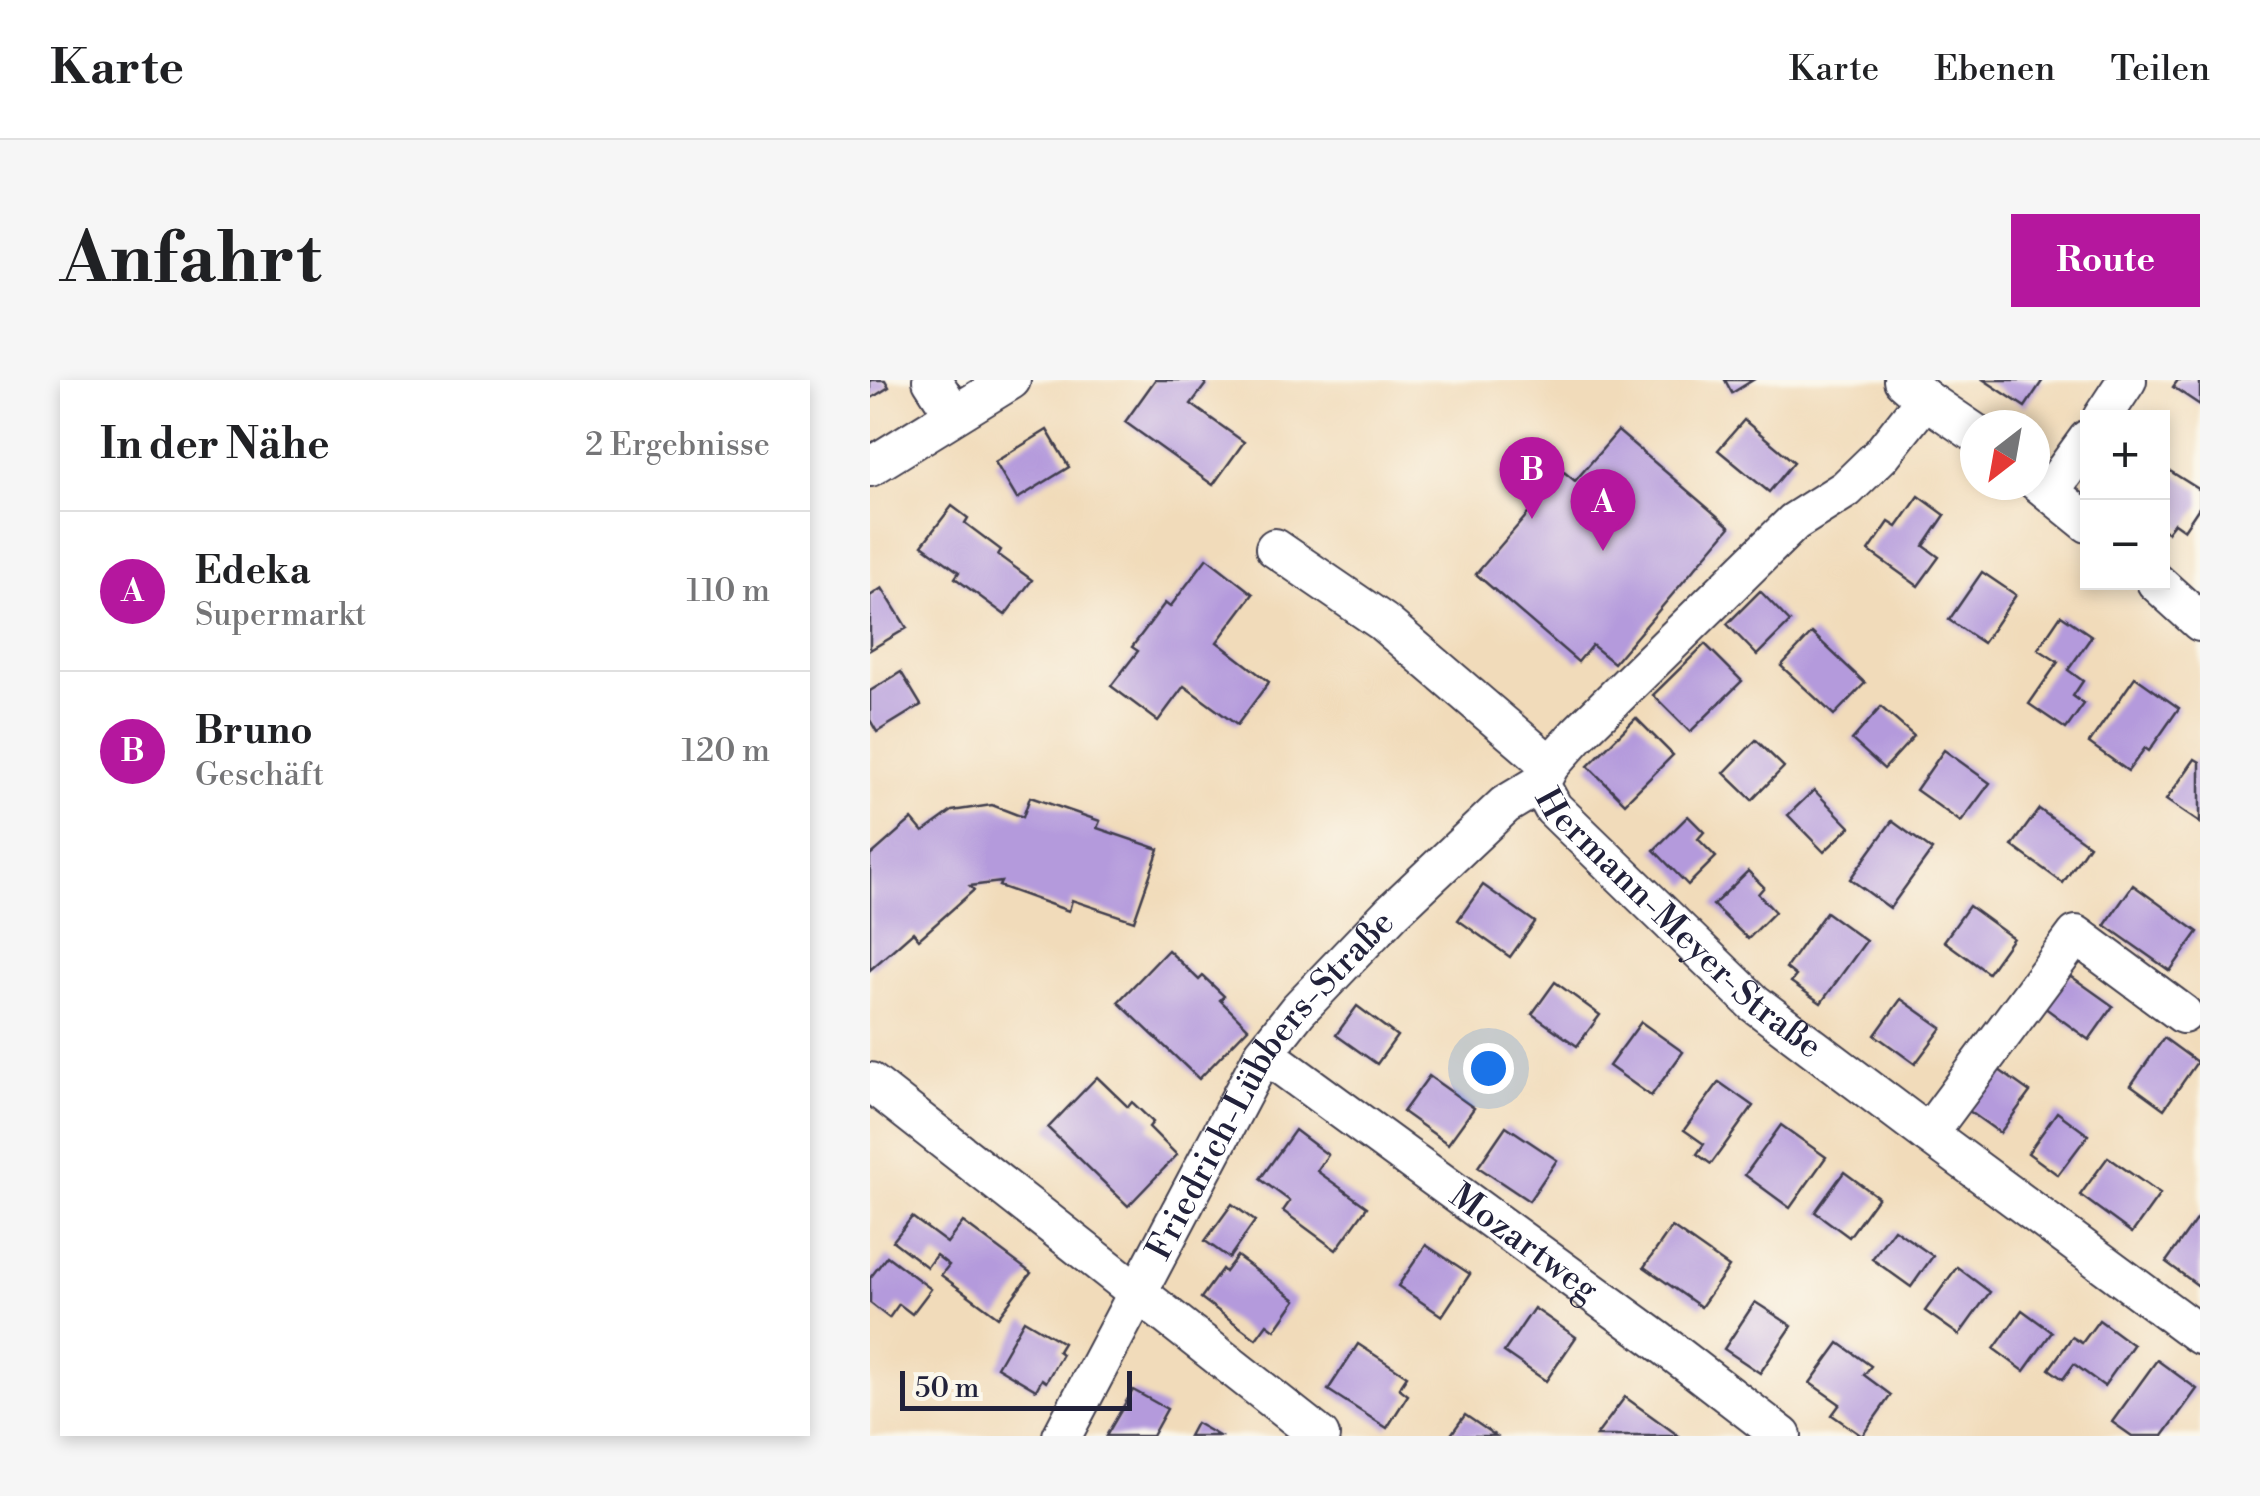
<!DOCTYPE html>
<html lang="de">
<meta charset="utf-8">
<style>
body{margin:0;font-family:"Libre Bodoni",serif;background:#f6f6f6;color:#202124}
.controls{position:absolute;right:30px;top:30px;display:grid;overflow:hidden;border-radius:0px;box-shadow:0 5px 15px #0003}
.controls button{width:90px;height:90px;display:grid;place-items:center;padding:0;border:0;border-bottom:2px solid #e0e0e0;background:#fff;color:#202124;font:50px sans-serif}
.compass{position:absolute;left:1090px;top:30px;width:90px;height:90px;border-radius:50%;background:#fff;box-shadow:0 5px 15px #0003;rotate:211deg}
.scale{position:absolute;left:30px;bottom:25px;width:232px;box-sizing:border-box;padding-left:10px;border:5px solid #22223b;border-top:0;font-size:28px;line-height:35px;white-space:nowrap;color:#22223b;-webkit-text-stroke:8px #fbf7ec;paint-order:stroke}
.you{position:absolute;left:618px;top:688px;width:35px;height:35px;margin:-25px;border:8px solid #fff;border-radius:50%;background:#1a73e8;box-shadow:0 0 0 15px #1a73e833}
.badge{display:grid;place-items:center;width:65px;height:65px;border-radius:50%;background:#b5179e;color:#fff;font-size:32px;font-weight:700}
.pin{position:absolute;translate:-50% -82px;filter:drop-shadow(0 2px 5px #0008)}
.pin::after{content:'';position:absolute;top:52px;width:35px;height:30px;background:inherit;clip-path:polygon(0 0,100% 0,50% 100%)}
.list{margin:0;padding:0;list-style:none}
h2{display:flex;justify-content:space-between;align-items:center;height:130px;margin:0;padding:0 40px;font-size:42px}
h2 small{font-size:32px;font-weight:400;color:#757577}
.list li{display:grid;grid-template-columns:65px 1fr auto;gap:30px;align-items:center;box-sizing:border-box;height:160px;padding:0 40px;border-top:2px solid #e0e0e0}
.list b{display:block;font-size:38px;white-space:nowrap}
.list p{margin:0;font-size:32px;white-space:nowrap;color:#757577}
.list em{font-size:32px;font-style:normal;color:#757577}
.map{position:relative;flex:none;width:1330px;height:1056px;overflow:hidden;border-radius:0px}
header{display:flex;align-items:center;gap:60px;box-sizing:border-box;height:140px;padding:0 50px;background:#fff;border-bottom:2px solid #e0e0e0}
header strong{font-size:48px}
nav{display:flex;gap:55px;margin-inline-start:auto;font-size:35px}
.intro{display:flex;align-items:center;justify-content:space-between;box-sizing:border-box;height:240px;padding:0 60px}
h1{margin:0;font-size:70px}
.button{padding:25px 45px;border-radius:0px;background:#b5179e;color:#fff;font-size:35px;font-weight:700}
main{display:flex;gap:60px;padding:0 60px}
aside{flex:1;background:#fff;border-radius:0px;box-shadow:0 5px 15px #0003}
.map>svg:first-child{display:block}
</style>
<header>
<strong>Karte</strong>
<nav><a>Karte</a><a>Ebenen</a><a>Teilen</a></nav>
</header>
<div class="intro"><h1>Anfahrt</h1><a class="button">Route</a></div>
<main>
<aside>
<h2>In der Nähe<small>2 Ergebnisse</small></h2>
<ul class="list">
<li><span class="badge">A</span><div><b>Edeka</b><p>Supermarkt</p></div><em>110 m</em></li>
<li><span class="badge">B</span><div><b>Bruno</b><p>Geschäft</p></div><em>120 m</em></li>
</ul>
</aside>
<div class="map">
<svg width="1330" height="1056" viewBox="0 0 1330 1056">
<rect width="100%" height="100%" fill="#fbf7ec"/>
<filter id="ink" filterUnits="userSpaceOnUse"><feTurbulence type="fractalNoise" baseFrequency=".01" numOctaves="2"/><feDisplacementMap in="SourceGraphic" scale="20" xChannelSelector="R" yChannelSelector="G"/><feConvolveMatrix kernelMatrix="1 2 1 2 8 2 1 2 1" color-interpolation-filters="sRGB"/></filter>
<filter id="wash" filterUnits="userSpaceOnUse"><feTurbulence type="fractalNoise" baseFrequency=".0048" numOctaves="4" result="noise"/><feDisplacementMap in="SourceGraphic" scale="40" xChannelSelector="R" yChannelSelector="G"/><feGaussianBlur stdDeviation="2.25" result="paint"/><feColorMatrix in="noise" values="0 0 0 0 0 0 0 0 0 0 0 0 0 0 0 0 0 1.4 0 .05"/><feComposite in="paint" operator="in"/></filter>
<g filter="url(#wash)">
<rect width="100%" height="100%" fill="#f1dbba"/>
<g id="blocks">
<g fill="#b49adc">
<path d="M0,0H15L19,7L0,19Z"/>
<path d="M285,0H331L336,4L321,24L374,62L343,105L255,42Z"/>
<path d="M855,0H883L862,13Z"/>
<path d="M1114,0H1173L1155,27Z"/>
<path d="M1308,0H1330V25L1303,7Z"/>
<path d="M874,40L924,82L899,112L848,70Z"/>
<path d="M177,50L199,87L147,119L125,82Z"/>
<path d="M748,51L860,147L744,283L722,265L708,282L606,194L694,92L705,101Z"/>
<path d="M1292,86L1330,110V126L1314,150L1304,143L1297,152L1292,149Z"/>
<path d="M1049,116L1075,135L1054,166L1069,177L1048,206L999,171L1019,142L1027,147Z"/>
<path d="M82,126L98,138L95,143L131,170L128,175L162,200L135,235L85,198L89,192L52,165Z"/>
<path d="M337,178L383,214L347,262L399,302L367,345L314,306L288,341L241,306L268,271L262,267L295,223L300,227Z"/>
<path d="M1112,192L1146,215L1113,263L1079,240Z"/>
<path d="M12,208L37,248L0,270V216Z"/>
<path d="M890,211L920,242L887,275L857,244Z"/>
<path d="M1191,235L1222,256L1198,290L1213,301L1203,316L1214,324L1196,349L1159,324L1188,282L1168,269Z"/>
<path d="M942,253L995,303L964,335L911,286Z"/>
<path d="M835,264L872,301L820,352L783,315Z"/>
<path d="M31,292L51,325L7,352L0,340V311Z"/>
<path d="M1265,297L1309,328L1279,371L1275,368L1258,391L1219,363Z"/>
<path d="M1011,327L1044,356L1014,389L982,360Z"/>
<path d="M766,338L803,375L755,423L718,386Z"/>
<path d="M886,360L914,387L882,420L854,393Z"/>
<path d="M1074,370L1120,403L1091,442L1046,410Z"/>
<path d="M1325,379L1330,382V443L1296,420Z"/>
<path d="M944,410L980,447L954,472L918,435Z"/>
<path d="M160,417L230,441L227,448L289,469L264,541L202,520L199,531L129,506L131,502L100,506L104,510L49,559L43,552L0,590V476L42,439L53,452L82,431L122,425L153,437Z"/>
<path d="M1169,429L1219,465L1193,503L1142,466Z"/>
<path d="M818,436L834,452L828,459L846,477L818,505L784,470Z"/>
<path d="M1022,441L1062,470L1020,528L980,499Z"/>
<path d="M878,491L894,507L888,514L905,532L878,559L843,525Z"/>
<path d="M613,505L665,542L640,577L588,540Z"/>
<path d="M1263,505L1328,552L1300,591L1235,545Z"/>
<path d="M1099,526L1143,558L1118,593L1074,561Z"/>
<path d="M956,532L996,561L951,623L921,602L926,596L916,588Z"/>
<path d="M298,570L329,600L333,596L354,616L350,620L378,648L329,699L248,622Z"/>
<path d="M1198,594L1243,626L1219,660L1174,627Z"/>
<path d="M685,602L730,635L707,666L662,634Z"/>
<path d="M1031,619L1072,648L1045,684L1005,655Z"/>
<path d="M487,626L527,656L507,684L466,655Z"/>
<path d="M771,642L813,672L781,716L739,686Z"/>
<path d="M1294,658L1327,682L1294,729L1261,705Z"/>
<path d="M1129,690L1160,712L1130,753L1099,731Z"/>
<path d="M559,696L604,728L578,764L533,732Z"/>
<path d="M227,697L258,727L262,722L283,742L279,747L307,775L258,826L178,748Z"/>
<path d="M849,702L883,726L841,784L827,774L834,764L814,750Z"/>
<path d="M1187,732L1218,755L1188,795L1158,773Z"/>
<path d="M911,745L956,777L920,828L875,795Z"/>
<path d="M636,746L687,780L659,821L608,787Z"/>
<path d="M425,750L458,775L447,791L497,827L466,870L413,831L420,821L390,799Z"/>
<path d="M1238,777L1290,814L1262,853L1210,815Z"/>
<path d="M974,792L1008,817L979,857L945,832Z"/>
<path d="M362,824L385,841L359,878L335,861Z"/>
<path d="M1330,834V907L1296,882Z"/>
<path d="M42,837L77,863L93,842L161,893L128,937L71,895L79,885L66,875L57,887L23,861Z"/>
<path d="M802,847L859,887L831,927L774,887Z"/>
<path d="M1024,849L1063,876L1041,907L1002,879Z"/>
<path d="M556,865L600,894L572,936L528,906Z"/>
<path d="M17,876L61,909L42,934L29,924L19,938L0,923V898Z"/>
<path d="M367,876L426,920L405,950L397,944L386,959L331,918L352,889L355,892Z"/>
<path d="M1087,887L1120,912L1089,955L1055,931Z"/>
<path d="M885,922L922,946L890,993L854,969Z"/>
<path d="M664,928L706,957L676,1001L634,972Z"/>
<path d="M1152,930L1182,952L1154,991L1124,969Z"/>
<path d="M154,940L193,963L188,971L192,974L176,1002L172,999L166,1010L127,987Z"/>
<path d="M1229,940L1263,965L1234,1006L1204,984L1193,999L1179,989L1202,957L1212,963Z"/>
<path d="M969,963L1001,986L994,995L1021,1015L992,1056L962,1035L970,1024L940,1003Z"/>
<path d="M488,964L537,996L529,1008L538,1015L517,1048L458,1010Z"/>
<path d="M1287,980L1327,1009L1293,1056H1262L1242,1042Z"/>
<path d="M263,1010L297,1029L282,1056H236Z"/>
<path d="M755,1017L809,1056H726Z"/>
<path d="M595,1035L626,1056H580Z"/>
<path d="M326,1043L349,1056H319Z"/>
</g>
</g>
</g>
<g filter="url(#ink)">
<use href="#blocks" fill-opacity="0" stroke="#413e4e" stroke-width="2.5"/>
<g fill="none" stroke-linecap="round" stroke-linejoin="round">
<defs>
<g id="minor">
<path d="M62,0L84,34"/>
<path d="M1033,0L1055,19L1105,53"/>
<path id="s1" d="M1055,19L1011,75L976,109L924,142L708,354L680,385L670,404L683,428L884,623L1058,754L1330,955"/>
<path d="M1232,38L1257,0"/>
<path d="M0,87L141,0"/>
<path d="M1165,100L1218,143"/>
<path d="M1180,111L1218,59"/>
<path d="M405,168L513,242L680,385"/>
<path d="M1286,202L1330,242"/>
<path id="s2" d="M394,673L786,959L912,1056"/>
<path d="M0,702L450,1056"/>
<path d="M1058,754L1206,555L1313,634"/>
<path id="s3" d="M192,1056L394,673L428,630L522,532L635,425L670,404"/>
</g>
</defs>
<use href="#minor" stroke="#413e4e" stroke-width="42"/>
<use href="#minor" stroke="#fff" stroke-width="38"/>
</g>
</g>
<g text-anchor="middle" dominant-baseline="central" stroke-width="10" stroke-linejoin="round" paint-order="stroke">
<g font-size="35" fill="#22223b" stroke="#fbf7ec">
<text stroke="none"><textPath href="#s1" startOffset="745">Hermann-Meyer-Straße</textPath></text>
<text stroke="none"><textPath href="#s3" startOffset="410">Friedrich-Lübbers-Straße</textPath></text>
<text stroke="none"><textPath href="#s2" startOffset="322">Mozartweg</textPath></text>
</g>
</g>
</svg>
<div class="controls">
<button>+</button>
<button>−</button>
</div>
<svg class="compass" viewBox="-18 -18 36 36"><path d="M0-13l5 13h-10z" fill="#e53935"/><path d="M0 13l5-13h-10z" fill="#757577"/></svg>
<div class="scale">50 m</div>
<div class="you"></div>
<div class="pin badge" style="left:733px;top:171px">A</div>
<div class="pin badge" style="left:662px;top:139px">B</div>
</div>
</main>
